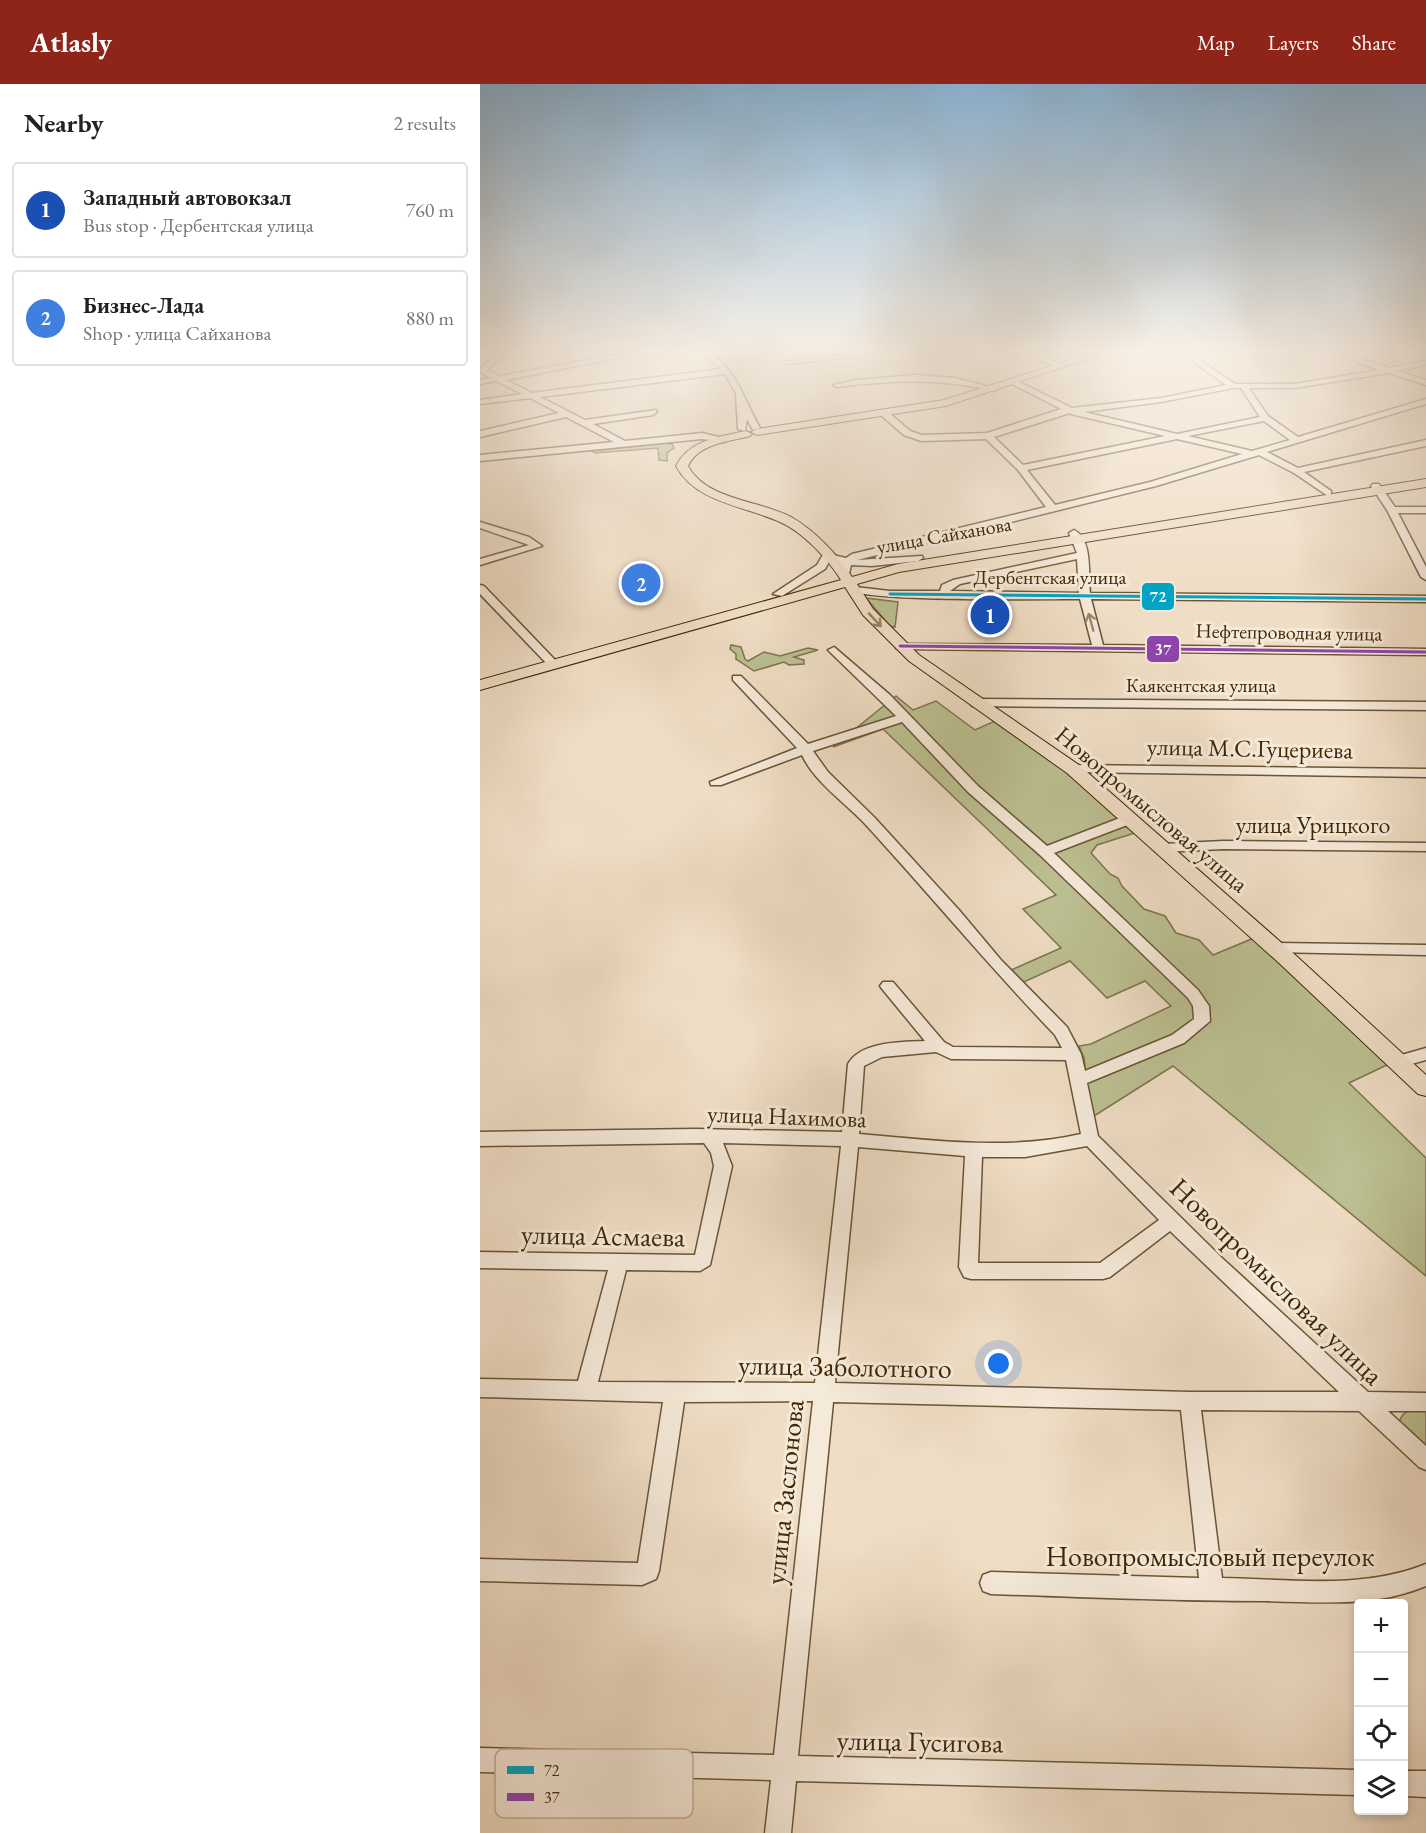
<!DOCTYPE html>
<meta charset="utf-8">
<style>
body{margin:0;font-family:"EB Garamond",serif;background:#f2f2f2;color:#222}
.controls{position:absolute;right:18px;bottom:18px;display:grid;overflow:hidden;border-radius:6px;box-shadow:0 3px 9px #0003}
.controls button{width:54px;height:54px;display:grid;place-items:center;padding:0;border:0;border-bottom:2px solid #e0e0e0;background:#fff;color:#222;font:30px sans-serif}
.you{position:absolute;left:519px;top:1280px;width:21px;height:21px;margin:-15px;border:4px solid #fff;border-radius:50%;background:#1a73e8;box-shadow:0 0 0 9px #1a73e833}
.badge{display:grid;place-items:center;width:39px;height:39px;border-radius:50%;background:#8f2418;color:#fff;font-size:20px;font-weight:700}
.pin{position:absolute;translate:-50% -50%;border:3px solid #fff;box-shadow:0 2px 6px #0006}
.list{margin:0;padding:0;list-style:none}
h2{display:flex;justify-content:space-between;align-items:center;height:78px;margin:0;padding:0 24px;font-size:26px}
h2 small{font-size:20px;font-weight:400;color:#767676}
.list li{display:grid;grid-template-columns:39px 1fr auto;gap:18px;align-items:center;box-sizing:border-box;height:96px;margin:0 12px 12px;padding:0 12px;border:2px solid #e0e0e0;border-radius:6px}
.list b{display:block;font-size:22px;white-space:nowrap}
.list p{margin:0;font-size:20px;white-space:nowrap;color:#767676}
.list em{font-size:20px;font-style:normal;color:#767676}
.icon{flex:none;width:33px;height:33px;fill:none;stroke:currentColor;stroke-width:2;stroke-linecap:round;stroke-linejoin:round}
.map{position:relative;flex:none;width:946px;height:1749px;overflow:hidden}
header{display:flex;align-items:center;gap:36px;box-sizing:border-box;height:84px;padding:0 30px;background:#8f2418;color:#fff}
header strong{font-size:28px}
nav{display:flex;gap:33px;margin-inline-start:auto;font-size:21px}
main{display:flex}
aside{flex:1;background:#fff}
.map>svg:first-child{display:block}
</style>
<header>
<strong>Atlasly</strong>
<nav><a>Map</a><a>Layers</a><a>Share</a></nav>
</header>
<main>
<aside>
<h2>Nearby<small>2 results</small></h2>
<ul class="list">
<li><span class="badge" style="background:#1a4fb4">1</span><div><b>Западный автовокзал</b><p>Bus stop · Дербентская улица</p></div><em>760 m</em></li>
<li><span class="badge" style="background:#3f7fe0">2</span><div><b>Бизнес-Лада</b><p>Shop · улица Сайханова</p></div><em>880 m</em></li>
</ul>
</aside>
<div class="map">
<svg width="946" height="1749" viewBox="0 0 946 1749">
<rect width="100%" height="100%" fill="#efddc5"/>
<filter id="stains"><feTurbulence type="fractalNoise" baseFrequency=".00333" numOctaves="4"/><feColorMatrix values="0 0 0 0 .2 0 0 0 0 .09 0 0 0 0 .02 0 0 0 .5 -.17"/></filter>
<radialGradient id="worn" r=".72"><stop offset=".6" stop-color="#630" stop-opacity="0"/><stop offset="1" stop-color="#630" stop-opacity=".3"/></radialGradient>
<g fill="#bcc092" stroke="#7d744c" stroke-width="1.5">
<path d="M182,359L192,360L194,364L187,369V377L179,376L178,364L115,369L112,367Z"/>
<path d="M386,514L418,518L415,543L410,542Z"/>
<path d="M251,561L261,563L265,575L268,577L284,568L300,572L328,564L338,566L314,573L324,576V580L309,581L304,578L274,587L256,575V570L250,565Z"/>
<path d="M416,612L433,626L456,617L495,646L517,636L555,662L658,748L617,761L611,769L630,790L638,794L642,802L664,825L685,832L696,849L719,856L733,871L774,854L911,979L869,999L946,1074V1192L693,982L611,1034L604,974L599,962L611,960L691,922L665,897L627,914L590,877L544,898L529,887L581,864L543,825L576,811L403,645L353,663Z"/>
<path d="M946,1325V1371L919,1344C919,1325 931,1326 946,1325Z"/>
</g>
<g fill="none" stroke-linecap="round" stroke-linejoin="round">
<defs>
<g id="minor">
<path d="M21,268H29L7,286L20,292L153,268H167L26,296L52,309L241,285L222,268H230C260,292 262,312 280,344L273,346L267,335L265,347L258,345L256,309L245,290L60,313L105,336L176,326L177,328L173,331L113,340L145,357L222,349L243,354V358L222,355L0,377V371L134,358L86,333L0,353V347L79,329L50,314L0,320V316L42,310L17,297L0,300V296L11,294L0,288V284Z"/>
<path d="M388,268H411L308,280L304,278Z"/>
<path d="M545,268H554L585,282L578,284Z"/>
<path d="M700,268H708L755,300H815L899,286L851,268H861L909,284L946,277V281L918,287L946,296V301L908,289L815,304H769L788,332L818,353L946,315V320L787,368L818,384L946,356V362L824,388L851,407V411L848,412L814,389L779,371L676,402L377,476L442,472L443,474L438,477L392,482L371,481L369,490L364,493L359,490L361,479L350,476L345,485L302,512L293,510L337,481L344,469L366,474L372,470L566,423L538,386L506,355L441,357L424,351L402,332V328H408L430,347L442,351L507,349L581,325L532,300V296H535L592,324L681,314L746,301ZM753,304H761L780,333L697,350L604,328L681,318ZM590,329L591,330L685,352L543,381L514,353ZM784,337L810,356L772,367L708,352ZM697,355L762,370L670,398L575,421L547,386Z"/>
<path d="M892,268H901L916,276L909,278Z"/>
<path d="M436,291L475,294L518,305L514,307C461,294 411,296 357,303L353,301L377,296Z"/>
<path d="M893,400H899L915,423H946V429H918L946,483V496L941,493L907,426L891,402Z"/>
<path d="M0,438L49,453L62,462L0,481V475L49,461L0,444Z"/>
<path d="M594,446C613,455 608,491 610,509L946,512V518L611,515L623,561L946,565V571L420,565L416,564V560L612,561L600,515C567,515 385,518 370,506L375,503L410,507H460L462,501L473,496L597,469L589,449ZM597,475L599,509L470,507L480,500Z"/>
<path d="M0,501L4,502L77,578V582H69L0,510Z"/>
<path d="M354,563L410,611L498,702L567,762L645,732H655L657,735L655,738L574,769L718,906L729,922L730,937L704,959L607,999L618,1052L742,1174L888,1308L946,1309V1327H908L946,1362V1386L939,1383L879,1327L721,1326L742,1494C809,1495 883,1506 946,1480V1502C894,1524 839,1518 784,1517C693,1517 602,1513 511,1510L503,1507L500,1499L503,1491L511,1488L719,1494L701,1326L353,1318L318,1672L878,1686V1711L316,1697L311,1749H285L291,1696L0,1688V1664L294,1671L333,1317L204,1318L179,1487L176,1495L162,1501L0,1497V1475L158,1479L183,1318L0,1313V1295L98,1297L128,1186L0,1184V1168L215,1171L234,1082L231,1069L224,1059L0,1062V1048L216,1045L362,1048L368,980C381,957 422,958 445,957L403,906L400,902L403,898H413L464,958L473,963L582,964L575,951C510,883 450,811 387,742C366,719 335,699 322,671L241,701H231L230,698L317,664L253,596V592H261L328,660L416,632L350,568L348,566ZM422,638L488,708L560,771L708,914L713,922L714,935L692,951L605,987L601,970L587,943L521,876L479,826L394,733L348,688L333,667ZM456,968L471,975L586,976L601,1050C527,1067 453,1056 379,1050L384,982L402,973ZM243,1059L361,1062L335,1299L118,1298L146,1186L220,1187L230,1181L252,1082ZM607,1062L679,1136L620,1179H498L502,1073H545ZM378,1063L485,1072L479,1183L484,1193L491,1195H623L630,1193L690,1147L859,1308H710L355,1299Z"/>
<path d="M496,615L946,618V626L492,622L490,619Z"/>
<path d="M593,681L946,685V693L589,688L587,685Z"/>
<path d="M743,757L946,759V767L743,765L683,768L676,764L683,760Z"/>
<path d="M794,859L946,861V871L789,868L787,864L789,860Z"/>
<path d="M946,964V976L917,984L911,982L909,978L911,974Z"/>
<path d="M924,1687H946V1713L924,1712Z"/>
</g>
<g id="major">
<path d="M615,268H629L466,322L277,351L271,348L277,345L464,316Z"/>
<path d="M266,347L272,350L270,352C248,358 219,359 208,382C227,417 281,416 313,434C335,447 358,471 372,493L418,480L946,395V403L419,488L377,500L393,525L439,571L599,681L812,868L946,991V1012L938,1010L798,878L587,689L429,577L383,531L365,503L0,606V596L361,496C348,475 323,448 300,438C265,422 216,419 196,382C210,355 239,353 266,347Z"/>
</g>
</defs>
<use href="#minor" stroke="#6a5535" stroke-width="3"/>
<use href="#major" stroke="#3e2805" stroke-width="2"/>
<use href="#minor" fill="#f5e9d9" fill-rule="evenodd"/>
<use href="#major" fill="#efddc5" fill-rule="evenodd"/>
<defs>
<path id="bus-1" d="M410,510L946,515"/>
<path id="bus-2" d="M420,562L946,568"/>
</defs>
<use href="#bus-1" stroke="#f5e9d9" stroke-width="6"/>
<use href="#bus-2" stroke="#f5e9d9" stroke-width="6"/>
<use href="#bus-1" stroke="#03a3c4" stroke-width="3"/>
<use href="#bus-2" stroke="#8e44ad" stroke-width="3"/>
</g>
<defs><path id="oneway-shaft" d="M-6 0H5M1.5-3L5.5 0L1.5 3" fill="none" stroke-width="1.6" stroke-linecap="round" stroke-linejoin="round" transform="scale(1.5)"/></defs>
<use stroke="#968265" href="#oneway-shaft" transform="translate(395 536) rotate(47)"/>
<use stroke="#9a886f" href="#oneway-shaft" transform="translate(611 538) rotate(-105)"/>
<linearGradient id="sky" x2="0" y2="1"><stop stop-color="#8bb6d8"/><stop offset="0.52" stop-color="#f8f0e5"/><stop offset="1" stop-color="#f8f0e5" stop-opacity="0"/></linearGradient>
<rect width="946" height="512" fill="url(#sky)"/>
<g text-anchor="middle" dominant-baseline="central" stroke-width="6" stroke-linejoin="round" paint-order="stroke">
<g font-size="20" fill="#3e2805" stroke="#f5e9d9">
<text transform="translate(464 451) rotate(-10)">улица Сайханова</text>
<text x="570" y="493">Дербентская улица</text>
<text transform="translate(809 548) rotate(1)">Нефтепроводная улица</text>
<text x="721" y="601">Каякентская улица</text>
</g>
<g font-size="24" fill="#3e2805" stroke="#f5e9d9">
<text transform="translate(770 664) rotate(1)">улица М.С.Гуцериева</text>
<text transform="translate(672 725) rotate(40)">Новопромысловая улица</text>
<text x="833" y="740">улица Урицкого</text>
<text transform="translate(307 1032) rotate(2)">улица Нахимова</text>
</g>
<g font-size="28" fill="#3e2805" stroke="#f5e9d9">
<text transform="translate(123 1151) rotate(1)">улица Асмаева</text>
<text transform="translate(797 1197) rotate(44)">Новопромысловая улица</text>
<text transform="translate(365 1282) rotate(1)">улица Заболотного</text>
<text transform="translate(304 1408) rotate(-84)">улица Заслонова</text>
<text x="730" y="1472">Новопромысловый переулок</text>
<text transform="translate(440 1657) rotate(1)">улица Гусигова</text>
</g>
</g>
<rect x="15" y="1665" width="198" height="69" rx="9" fill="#f5e9d9" stroke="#beaf99" stroke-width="1.5"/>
<rect x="27" y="1682" width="27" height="8" fill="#03a3c4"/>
<rect x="27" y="1709" width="27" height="8" fill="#8e44ad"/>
<g font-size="16" fill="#3e2805">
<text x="64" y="1692">72</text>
<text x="64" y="1719">37</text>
</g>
<g stroke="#f5e9d9" stroke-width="2">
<rect x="661" y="498" width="34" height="29" rx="6" fill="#03a3c4"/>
<rect x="666" y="551" width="34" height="28" rx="6" fill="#8e44ad"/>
</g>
<g font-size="16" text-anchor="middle" font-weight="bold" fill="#fff">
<text x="678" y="518">72</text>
<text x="683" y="571">37</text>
</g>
<rect width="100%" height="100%" filter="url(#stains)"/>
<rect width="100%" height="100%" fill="url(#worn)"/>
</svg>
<div class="controls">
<button>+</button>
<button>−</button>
<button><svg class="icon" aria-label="locate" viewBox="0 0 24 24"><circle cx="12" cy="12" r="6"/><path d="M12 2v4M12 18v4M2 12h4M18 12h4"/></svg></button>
<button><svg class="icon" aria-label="layers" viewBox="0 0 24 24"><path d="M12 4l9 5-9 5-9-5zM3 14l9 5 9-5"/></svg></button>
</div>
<div class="you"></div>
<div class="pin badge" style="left:510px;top:531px;background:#1a4fb4">1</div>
<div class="pin badge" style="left:161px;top:499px;background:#3f7fe0">2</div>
</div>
</main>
